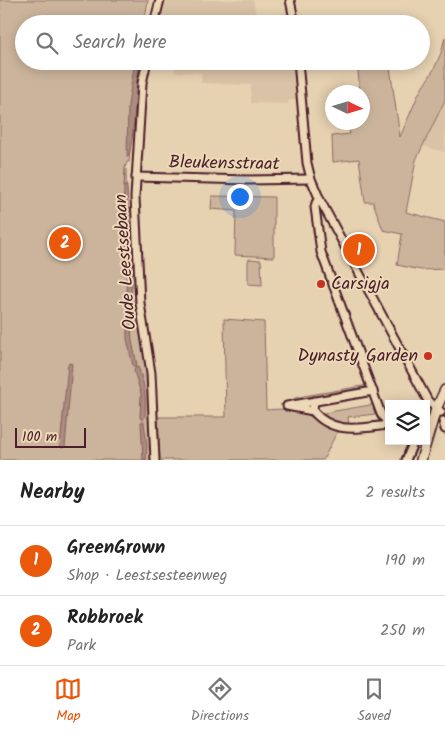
<!DOCTYPE html>
<meta charset="utf-8">
<style>
body{margin:0;font-family:Kalam,sans-serif;background:#f6f6f6;color:#222}
.controls{position:absolute;right:15px;bottom:15px;display:grid;overflow:hidden;border-radius:0px;box-shadow:0 2px 12px #0003}
.controls button{width:45px;height:45px;display:grid;place-items:center;padding:0;border:0;border-bottom:1px solid #e0e0e0;background:#fff;color:#222;font:25px sans-serif}
.compass{position:absolute;left:325px;top:85px;width:45px;height:45px;border-radius:50%;background:#fff;box-shadow:0 2px 12px #0003;rotate:94deg}
.scale{position:absolute;left:15px;bottom:12px;width:71px;box-sizing:border-box;padding-left:5px;border:2px solid #4a1f2b;border-top:0;font-size:14px;line-height:18px;white-space:nowrap;color:#4a1f2b;-webkit-text-stroke:4px #edd8b7;paint-order:stroke}
.you{position:absolute;left:239px;top:196px;width:18px;height:18px;margin:-12px;border:4px solid #fff;border-radius:50%;background:#1a73e8;box-shadow:0 0 0 8px #1a73e833}
.badge{display:grid;place-items:center;width:32px;height:32px;border-radius:50%;background:#ea580c;color:#fff;font-size:16px;font-weight:700}
.pin{position:absolute;translate:-50% -50%;border:2px solid #fff;box-shadow:0 1px 5px #0006}
.list{margin:0;padding:0;list-style:none}
h2{display:flex;justify-content:space-between;align-items:center;height:65px;margin:0;padding:0 20px;font-size:21px}
h2 small{font-size:16px;font-weight:400;color:#767676}
.list li{display:grid;grid-template-columns:32px 1fr auto;gap:15px;align-items:center;box-sizing:border-box;height:70px;padding:0 20px;border-top:1px solid #e0e0e0}
.list b{display:block;font-size:19px;white-space:nowrap}
.list p{margin:0;font-size:16px;white-space:nowrap;color:#767676}
.list em{font-size:16px;font-style:normal;color:#767676}
.icon{flex:none;width:28px;height:28px;fill:none;stroke:currentColor;stroke-width:2;stroke-linecap:round;stroke-linejoin:round}
.map{position:relative;flex:none;width:445px;height:460px;overflow:hidden}
.search{position:absolute;background:#fff;box-shadow:0 2px 12px #0003;left:15px;right:15px;top:15px;height:55px;display:flex;align-items:center;gap:12px;box-sizing:border-box;padding:0 18px;border-radius:28px;color:#767676;font-size:19px}
.sheet{height:205px;background:#fff}
nav{display:flex;justify-content:space-around;align-items:center;box-sizing:border-box;height:70px;border-top:1px solid #e0e0e0;background:#fff;font-size:14px;color:#767676}
nav a{display:grid;justify-items:center;gap:2px}
nav .on{color:#ea580c}
.map>svg:first-child{display:block}
</style>
<div class="map">
<svg width="445" height="460" viewBox="0 0 445 460">
<rect width="100%" height="100%" fill="#e6d1b1"/>
<filter id="ink" filterUnits="userSpaceOnUse"><feTurbulence type="fractalNoise" baseFrequency=".02" numOctaves="2"/><feDisplacementMap in="SourceGraphic" scale="10" xChannelSelector="R" yChannelSelector="G"/><feConvolveMatrix kernelMatrix="1 2 1 2 8 2 1 2 1" color-interpolation-filters="sRGB"/></filter>
<g filter="url(#ink)">
<g fill="#d9c2a6">
<path d="M166,0H253L257,20L290,12L292,24H161Z"/>
<path d="M174,61H293L296,100H289L288,104L251,103V85L201,83L202,73L174,72Z"/>
<path d="M445,100V152L422,146Z"/>
</g>
<g fill="#ccb49c" stroke="#8b6a64">
<path d="M0,0H148L144,24H24V61H140L136,85L129,162H127L125,168L126,169L127,208L134,210C140,274 144,338 148,402C149,422 153,441 151,460H0Z"/>
<path d="M445,37V100L416,160L406,212L445,222V269L421,270L397,265L402,234L383,230L373,202H365L359,159L333,162L332,136L350,134L348,123L362,122V92H360L357,61H389L400,137L419,93L434,69L441,53Z"/>
<path d="M212,196L274,197V257L235,255L236,211L211,209Z"/>
<path d="M249,259L261,260L262,285L248,284V262Z"/>
<path d="M224,319L264,322L266,410C278,409 295,408 306,414C316,420 326,427 337,432L323,460H160L158,420H156V417H226Z"/>
<path d="M368,385V388L280,405L298,397Z"/>
<path d="M376,404L381,420H378L376,414L348,417L349,427L338,425L318,414Z"/>
</g>
<g fill="#ab8c7e" stroke="#84605d">
<path d="M135,61H140C134,92 136,125 129,156L127,157L128,105Z"/>
<path d="M124,186H127L132,281L130,310L132,341L137,365L135,366H133L127,339L126,249L123,221Z"/>
<path d="M70,363L72,364L65,447L62,448L60,446L68,364Z"/>
<path d="M138,367C145,383 146,399 145,417L143,420L140,418L141,394L134,371L135,368Z"/>
<path d="M141,422H144L147,447L146,460H143Z"/>
</g>
<g fill="none" stroke-linecap="round" stroke-linejoin="round">
<path stroke="#84605d" stroke-width="1" d="M124,187L125,169"/>
<defs>
<g id="minor">
<path d="M290,0L295,24"/>
<path d="M154,24L160,0"/>
<path d="M147,61L142,83L135,197L140,303L151,373L155,460"/>
<path d="M298,61L307,163L311,179L320,200L428,401L441,412"/>
<path d="M136,177L248,180L311,179"/>
<path d="M320,200L316,203L315,207L321,252L381,414L389,425"/>
<path d="M314,401L313,411L287,406L373,391"/>
<path d="M313,411C333,435 360,428 388,425"/>
<path d="M443,421L445,429"/>
<path d="M406,460L414,441"/>
</g>
<path id="major" d="M421,460L436,409L445,390"/>
</defs>
<use href="#minor" stroke="#4a1f2b" stroke-width="11"/>
<use href="#major" stroke="#4a1f2b" stroke-width="12"/>
<use href="#minor" stroke="#edd8b7" stroke-width="7"/>
<use href="#major" stroke="#edd8b7" stroke-width="9"/>
</g>
</g>
<g fill="#c8321e" stroke="#edd8b7" stroke-width="2">
<circle cx="321" cy="284" r="5"/>
<circle cx="428" cy="356" r="5"/>
</g>
<g text-anchor="middle" dominant-baseline="central" stroke-width="4" stroke-linejoin="round" paint-order="stroke">
<g font-size="18" fill="#4a1f2b" stroke="#edd8b7">
<text transform="translate(224 164) rotate(1)">Bleukensstraat</text>
<text transform="translate(126 262) rotate(-94)">Oude Leestsebaan</text>
</g>
<g font-size="18" fill="#4a1f2b" stroke="#edd8b7" text-anchor="start">
<text x="331" y="284">Carsigja</text>
<text x="418" y="356" text-anchor="end">Dynasty Garden</text>
</g>
</g>
</svg>
<div class="controls">
<button><svg class="icon" aria-label="layers" viewBox="0 0 24 24"><path d="M12 4l9 5-9 5-9-5zM3 14l9 5 9-5"/></svg></button>
</div>
<svg class="compass" viewBox="-18 -18 36 36"><path d="M0-13l5 13h-10z" fill="#e53935"/><path d="M0 13l5-13h-10z" fill="#767676"/></svg>
<div class="scale">100 m</div>
<div class="you"></div>
<div class="pin badge" style="left:359px;top:250px">1</div>
<div class="pin badge" style="left:65px;top:243px">2</div>
<div class="search"><svg class="icon" aria-label="search" viewBox="0 0 24 24"><circle cx="10" cy="10" r="6"/><path d="M15 15l6 6"/></svg>Search here</div>
</div>
<section class="sheet">
<h2>Nearby<small>2 results</small></h2>
<ul class="list">
<li><span class="badge">1</span><div><b>GreenGrown</b><p>Shop · Leestsesteenweg</p></div><em>190 m</em></li>
<li><span class="badge">2</span><div><b>Robbroek</b><p>Park</p></div><em>250 m</em></li>
</ul>
</section>
<nav>
<a class="on"><svg class="icon" aria-label="map" viewBox="0 0 24 24"><path d="M3 6l6-2 6 2 6-2v14l-6 2-6-2-6 2zM9 4v14M15 6v14"/></svg>Map</a>
<a><svg class="icon" aria-label="directions" viewBox="0 0 24 24"><path d="M12 3l9 9-9 9-9-9zM9 14v-3h6M13 9l2 2-2 2"/></svg>Directions</a>
<a><svg class="icon" aria-label="saved" viewBox="0 0 24 24"><path d="M7 4h10v16l-5-4-5 4z"/></svg>Saved</a>
</nav>
